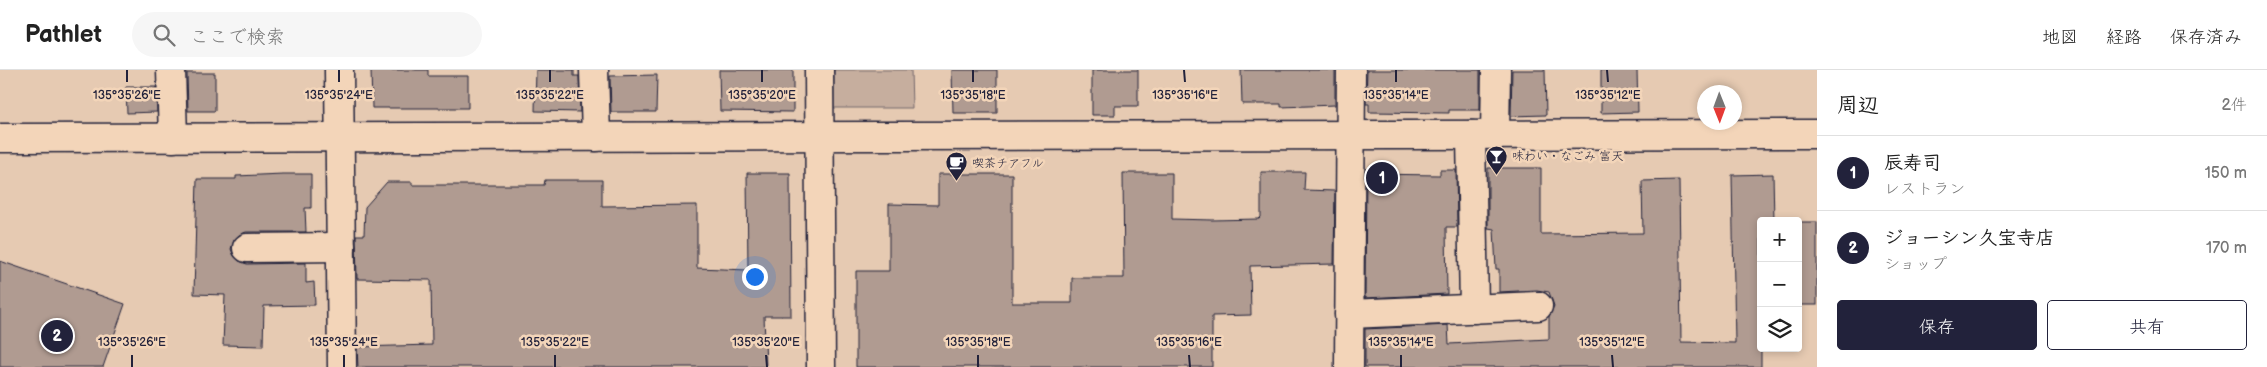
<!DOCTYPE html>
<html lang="ja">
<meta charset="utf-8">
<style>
body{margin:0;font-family:"Balsamiq Sans","Klee One",sans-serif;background:#f6f6f6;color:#222}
.controls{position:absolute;right:15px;bottom:15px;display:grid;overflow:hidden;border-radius:5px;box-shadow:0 2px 8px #0003}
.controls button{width:45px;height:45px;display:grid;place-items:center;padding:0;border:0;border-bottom:1px solid #e0e0e0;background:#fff;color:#222;font:25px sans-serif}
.compass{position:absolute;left:1697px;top:15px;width:45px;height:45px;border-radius:50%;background:#fff;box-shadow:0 2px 8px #0003;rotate:179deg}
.you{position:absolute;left:754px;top:206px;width:18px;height:18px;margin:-12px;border:4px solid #fff;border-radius:50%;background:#1a73e8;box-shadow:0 0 0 8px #1a73e833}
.badge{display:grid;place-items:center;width:32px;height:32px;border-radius:50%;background:#22223b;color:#fff;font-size:16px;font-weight:700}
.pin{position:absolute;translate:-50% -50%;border:2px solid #fff;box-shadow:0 1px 5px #0006}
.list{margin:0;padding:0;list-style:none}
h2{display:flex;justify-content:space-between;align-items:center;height:65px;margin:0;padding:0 20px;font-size:21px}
h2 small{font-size:16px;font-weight:400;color:#767676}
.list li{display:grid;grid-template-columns:32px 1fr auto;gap:15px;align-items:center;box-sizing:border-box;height:75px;padding:0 20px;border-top:1px solid #e0e0e0}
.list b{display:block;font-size:19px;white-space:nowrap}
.list p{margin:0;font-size:16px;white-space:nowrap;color:#767676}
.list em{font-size:16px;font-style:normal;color:#767676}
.actions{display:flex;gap:10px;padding:15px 20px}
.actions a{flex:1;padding:11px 0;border:1px solid #22223b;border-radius:5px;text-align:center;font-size:18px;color:#22223b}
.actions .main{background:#22223b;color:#fff}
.icon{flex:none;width:28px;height:28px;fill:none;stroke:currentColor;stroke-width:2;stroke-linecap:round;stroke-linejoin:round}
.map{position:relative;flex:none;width:1817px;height:297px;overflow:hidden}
header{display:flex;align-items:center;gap:30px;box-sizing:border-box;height:70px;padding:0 25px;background:#fff;border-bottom:1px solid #e0e0e0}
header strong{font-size:24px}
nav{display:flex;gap:28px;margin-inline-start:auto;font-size:18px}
.search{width:350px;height:45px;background:#f6f6f6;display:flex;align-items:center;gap:12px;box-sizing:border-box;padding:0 18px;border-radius:28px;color:#767676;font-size:19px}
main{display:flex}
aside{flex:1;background:#fff}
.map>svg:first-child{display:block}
</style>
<header>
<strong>Pathlet</strong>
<div class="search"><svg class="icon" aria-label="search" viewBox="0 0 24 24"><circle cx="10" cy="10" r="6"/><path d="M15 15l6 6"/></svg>ここで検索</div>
<nav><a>地図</a><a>経路</a><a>保存済み</a></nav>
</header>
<main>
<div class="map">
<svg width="1817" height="297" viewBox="0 0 1817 297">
<rect width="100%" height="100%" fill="#e6cab2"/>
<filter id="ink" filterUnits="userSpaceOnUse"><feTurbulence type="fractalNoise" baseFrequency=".02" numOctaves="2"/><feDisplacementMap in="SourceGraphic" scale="10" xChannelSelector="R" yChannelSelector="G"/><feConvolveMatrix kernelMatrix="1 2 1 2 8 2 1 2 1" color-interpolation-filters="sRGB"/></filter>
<g filter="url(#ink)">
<path fill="#c6ae9e" stroke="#74686c" d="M834,0H911L912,38H834Z"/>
<g fill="#b09b91" stroke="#22223b">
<path d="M371,0H428V6H468V38H372Z"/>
<path d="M536,0H574V6H579L580,42L535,41Z"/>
<path d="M719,0H793V42L720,41Z"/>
<path d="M952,0H997V43H953Z"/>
<path d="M1092,0H1138V36H1115V45H1092Z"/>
<path d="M1241,0H1335V35L1281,37V34H1242Z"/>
<path d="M1367,0H1480V40H1449V43L1369,42V34H1366Z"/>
<path d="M1512,0H1545L1546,45L1511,46Z"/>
<path d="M1601,0H1637L1638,42L1601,43Z"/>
<path d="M187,3H215V41H188Z"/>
<path d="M657,5L656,42H611L610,6Z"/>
<path d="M126,17H156L157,42L127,43Z"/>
<path d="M1488,98H1541V164L1643,163L1642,111L1679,110L1681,272L1735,273L1732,105L1773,104L1774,151H1761V297H1365V259L1448,255L1449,274L1549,269V246L1554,236L1549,222L1537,220L1499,222V199H1496L1494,159L1488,158Z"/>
<path d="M1440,100H1456L1457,157H1446L1447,224L1365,228L1366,104L1440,105Z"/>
<path d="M1261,102H1305L1304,120L1335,121L1334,194L1250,196L1251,245L1212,246V297H856V201H889V134L938,135V104H1012V233H1072V208H1124L1123,103H1172V149L1212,150L1259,149L1261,147Z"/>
<path d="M747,103H790L791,246H764L766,297H358L357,277L432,275L431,210L357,209L356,165H364L365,137L387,112H412V115H544L545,110H602V136L697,135V198L748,200Z"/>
<path d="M283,104H311V138H305L306,162H246L239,165L234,170L231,179L234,186L239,191L247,194L306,193V213L314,212L315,235L264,236L263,276L223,275L225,225L194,224L197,109H236V106Z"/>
<rect x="1798" y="152" width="19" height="83"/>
<path d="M0,191L125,234L103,297H0Z"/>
</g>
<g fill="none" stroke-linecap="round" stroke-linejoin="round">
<defs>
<g id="minor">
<path d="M171,0L173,68"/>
<path d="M339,0L342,297"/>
<path d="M594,0L596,67"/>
<path d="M819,0L821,297"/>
<path d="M1471,65L1474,239"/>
<path d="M1495,65L1496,0"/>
<path d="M0,68L1817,64"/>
<path d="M247,178L341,177"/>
<path d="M1349,244L1538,236"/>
<path d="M1349,297L1351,0"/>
</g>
</defs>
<use href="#minor" stroke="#22223b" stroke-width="31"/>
<use href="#minor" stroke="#f3d5b9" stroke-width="28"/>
</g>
</g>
<path fill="none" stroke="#22223b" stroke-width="2" d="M127,0V12M339,0V12M550,0V12M762,0V12M973,0V12M1184,0L1185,12M1396,0V12M1607,0L1608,12M132,285V297M344,285V297M555,285V297M766,285L767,297M978,285V297M1189,285L1190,297M1401,285V297M1612,285L1613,297"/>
<defs>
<symbol id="bar-pin" viewBox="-11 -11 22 30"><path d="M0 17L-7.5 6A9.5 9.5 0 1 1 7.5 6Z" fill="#22223b" stroke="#f3d5b9"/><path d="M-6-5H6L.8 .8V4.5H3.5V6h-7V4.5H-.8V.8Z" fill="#fff"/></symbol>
<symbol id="cafe-pin" viewBox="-11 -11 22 30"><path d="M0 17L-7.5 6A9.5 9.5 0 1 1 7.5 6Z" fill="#22223b" stroke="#f3d5b9"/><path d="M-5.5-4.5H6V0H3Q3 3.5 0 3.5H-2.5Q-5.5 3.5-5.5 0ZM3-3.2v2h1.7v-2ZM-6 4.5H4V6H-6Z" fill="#fff"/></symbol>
</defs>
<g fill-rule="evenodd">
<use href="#bar-pin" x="1484" y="74" width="25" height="34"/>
<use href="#cafe-pin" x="944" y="80" width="25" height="34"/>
</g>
<g text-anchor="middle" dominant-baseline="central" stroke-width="5" stroke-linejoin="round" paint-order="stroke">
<g font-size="12" fill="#22223b" stroke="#f3d5b9" text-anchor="start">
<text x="1512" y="86">味わい・なごみ 富天</text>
<text x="972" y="93">喫茶チアフル</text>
</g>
</g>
<g font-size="12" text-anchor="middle" fill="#22223b" stroke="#f3d5b9" stroke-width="5" stroke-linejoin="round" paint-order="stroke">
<text x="127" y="29">135°35'26"E</text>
<text x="339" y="29">135°35'24"E</text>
<text x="550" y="29">135°35'22"E</text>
<text x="762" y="29">135°35'20"E</text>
<text x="973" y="29">135°35'18"E</text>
<text x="1185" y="29">135°35'16"E</text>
<text x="1396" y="29">135°35'14"E</text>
<text x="1608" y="29">135°35'12"E</text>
<text x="132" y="276">135°35'26"E</text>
<text x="344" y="276">135°35'24"E</text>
<text x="555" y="276">135°35'22"E</text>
<text x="766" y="276">135°35'20"E</text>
<text x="978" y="276">135°35'18"E</text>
<text x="1189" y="276">135°35'16"E</text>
<text x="1401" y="276">135°35'14"E</text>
<text x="1612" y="276">135°35'12"E</text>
</g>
</svg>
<div class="controls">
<button>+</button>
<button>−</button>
<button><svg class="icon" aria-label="layers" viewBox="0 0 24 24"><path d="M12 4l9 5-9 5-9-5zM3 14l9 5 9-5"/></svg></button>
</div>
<svg class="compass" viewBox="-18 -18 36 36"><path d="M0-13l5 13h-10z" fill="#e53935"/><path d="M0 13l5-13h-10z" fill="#767676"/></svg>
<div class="you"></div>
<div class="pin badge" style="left:1382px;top:108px">1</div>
<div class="pin badge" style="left:57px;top:266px">2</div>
</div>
<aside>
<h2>周辺<small>2件</small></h2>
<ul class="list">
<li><span class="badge">1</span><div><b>辰寿司</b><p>レストラン</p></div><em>150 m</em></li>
<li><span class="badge">2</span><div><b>ジョーシン久宝寺店</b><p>ショップ</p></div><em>170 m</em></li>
</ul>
<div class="actions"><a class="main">保存</a><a>共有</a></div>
</aside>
</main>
